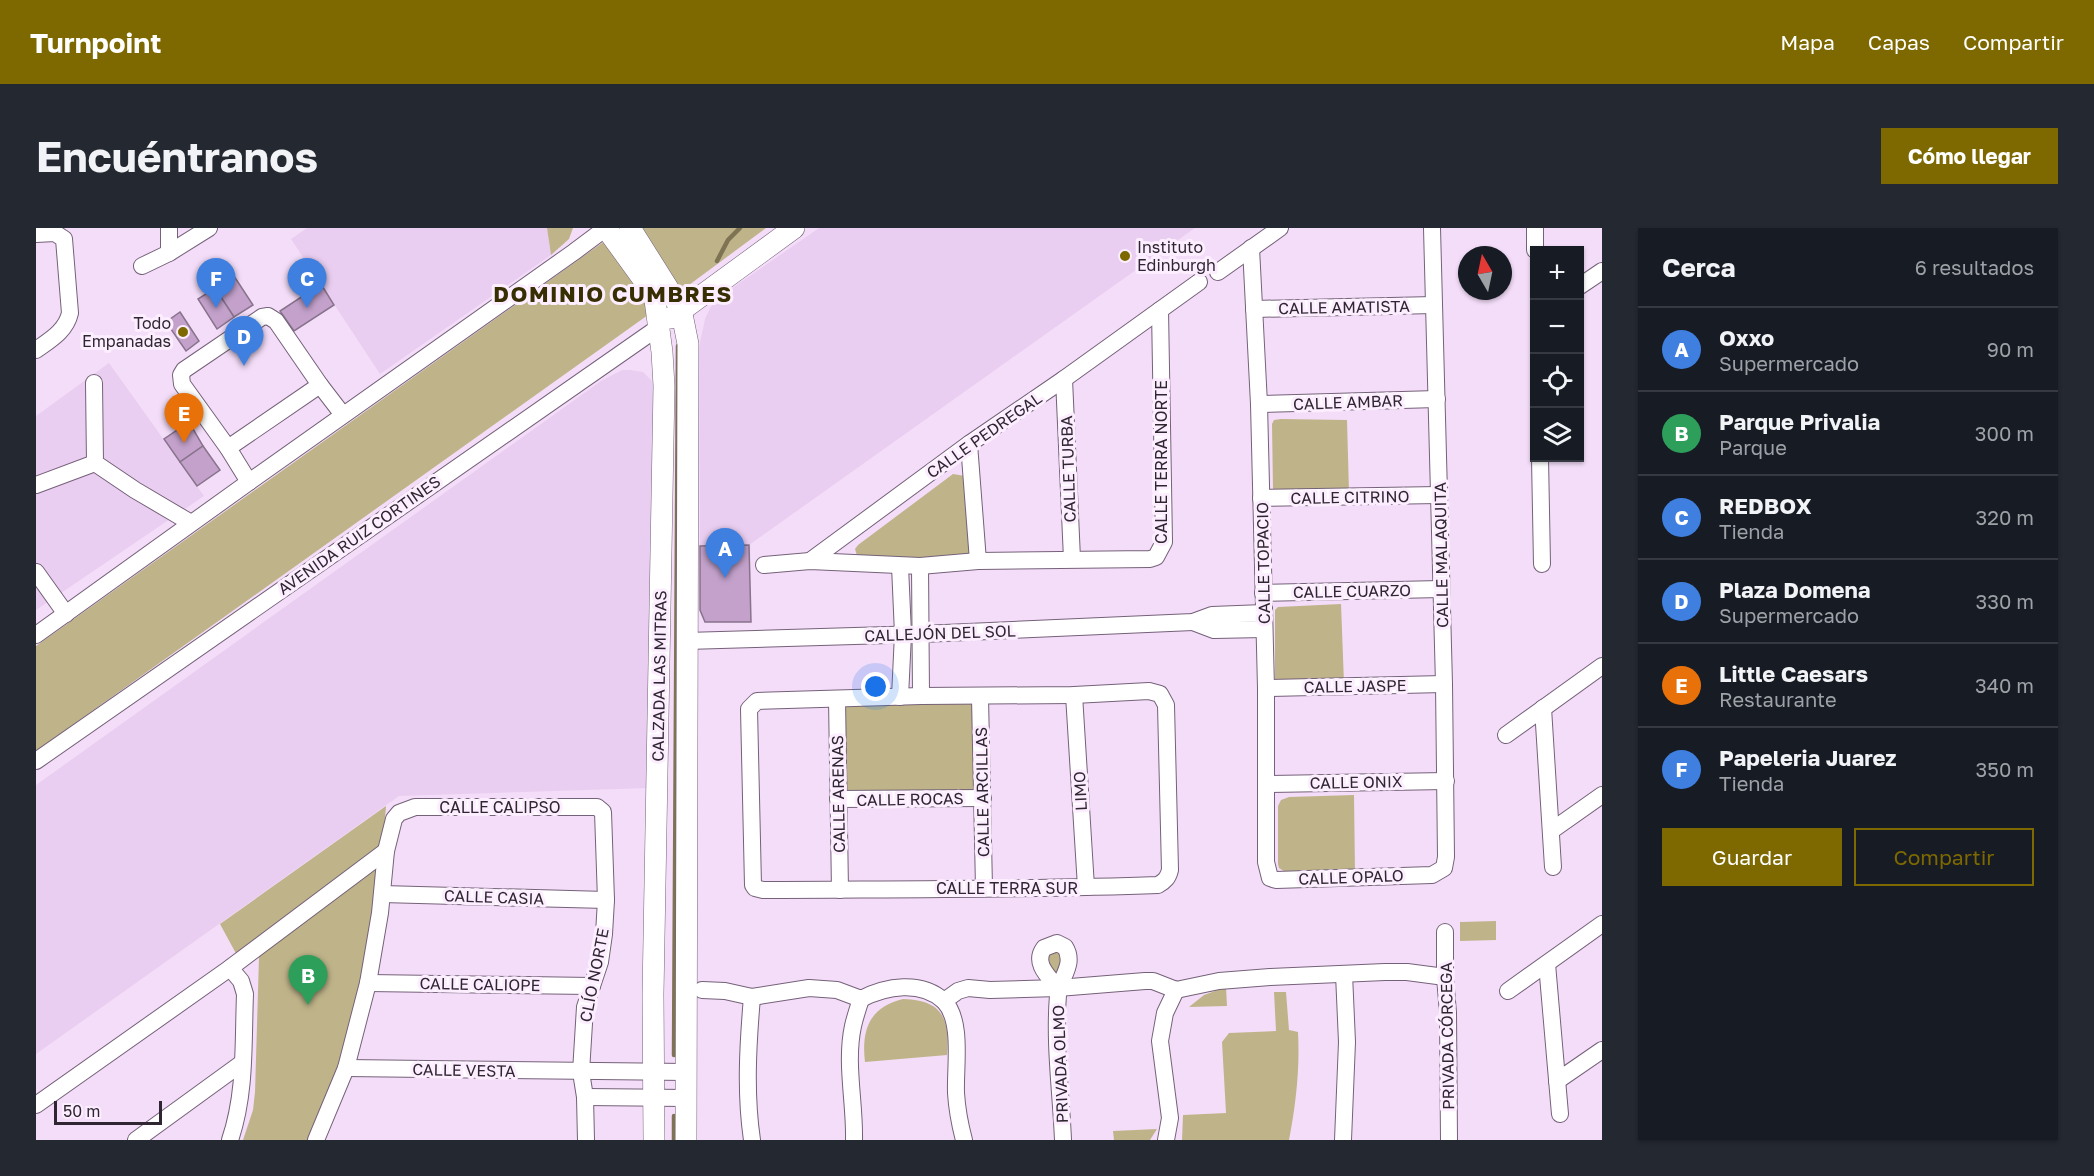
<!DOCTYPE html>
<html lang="es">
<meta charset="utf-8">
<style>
body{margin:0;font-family:"Golos Text",sans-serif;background:#242831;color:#f1f3f6}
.controls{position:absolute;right:18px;top:18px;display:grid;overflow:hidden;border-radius:0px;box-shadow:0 2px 4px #0004}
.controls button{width:54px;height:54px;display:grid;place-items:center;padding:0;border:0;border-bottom:2px solid #363941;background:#171b24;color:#f1f3f6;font:30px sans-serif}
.compass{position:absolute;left:1422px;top:18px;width:54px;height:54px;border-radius:50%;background:#171b24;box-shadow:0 2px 4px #0004;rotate:351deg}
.scale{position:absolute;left:18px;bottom:15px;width:108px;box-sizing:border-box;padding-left:6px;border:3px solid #2f2631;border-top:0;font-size:16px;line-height:21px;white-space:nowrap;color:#2f2631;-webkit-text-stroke:4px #fceeff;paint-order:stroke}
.you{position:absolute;left:840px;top:459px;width:21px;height:21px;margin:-15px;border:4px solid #fff;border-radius:50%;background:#1a73e8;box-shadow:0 0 0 9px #1a73e833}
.badge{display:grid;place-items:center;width:39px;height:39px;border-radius:50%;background:#7d6900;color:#fff;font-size:20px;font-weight:700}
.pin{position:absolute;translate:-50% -50px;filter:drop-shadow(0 2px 3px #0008)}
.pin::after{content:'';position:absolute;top:32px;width:21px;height:18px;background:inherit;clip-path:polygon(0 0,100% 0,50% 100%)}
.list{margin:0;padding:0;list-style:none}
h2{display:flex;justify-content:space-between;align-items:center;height:78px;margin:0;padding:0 24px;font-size:26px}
h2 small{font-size:20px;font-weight:400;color:#9ea1a6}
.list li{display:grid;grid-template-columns:39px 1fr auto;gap:18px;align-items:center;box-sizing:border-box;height:84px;padding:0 24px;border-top:2px solid #363941}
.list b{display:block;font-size:22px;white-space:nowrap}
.list p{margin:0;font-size:20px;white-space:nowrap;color:#9ea1a6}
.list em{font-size:20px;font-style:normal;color:#9ea1a6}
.actions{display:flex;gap:12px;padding:18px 24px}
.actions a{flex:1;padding:14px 0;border:2px solid #7d6900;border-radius:0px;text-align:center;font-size:21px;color:#7d6900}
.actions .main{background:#7d6900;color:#fff}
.icon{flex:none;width:33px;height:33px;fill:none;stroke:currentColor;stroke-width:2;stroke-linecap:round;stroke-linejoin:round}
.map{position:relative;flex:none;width:1566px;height:912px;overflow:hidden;border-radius:0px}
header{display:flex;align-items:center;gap:36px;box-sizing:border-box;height:84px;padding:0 30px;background:#7d6900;color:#fff}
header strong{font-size:28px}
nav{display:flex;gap:33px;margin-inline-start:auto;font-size:21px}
.intro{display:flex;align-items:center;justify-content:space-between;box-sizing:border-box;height:144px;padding:0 36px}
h1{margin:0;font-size:42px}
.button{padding:15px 27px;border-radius:0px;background:#7d6900;color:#fff;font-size:21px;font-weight:700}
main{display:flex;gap:36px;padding:0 36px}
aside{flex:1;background:#171b24;border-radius:0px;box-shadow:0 2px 4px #0004}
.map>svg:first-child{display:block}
</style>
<header>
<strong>Turnpoint</strong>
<nav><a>Mapa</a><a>Capas</a><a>Compartir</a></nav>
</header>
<div class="intro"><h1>Encuéntranos</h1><a class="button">Cómo llegar</a></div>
<main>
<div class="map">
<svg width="1566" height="912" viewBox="0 0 1566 912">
<rect width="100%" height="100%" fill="#f4ddf9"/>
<g fill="#eacef1">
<path d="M271,0H511L515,27L344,146L255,11Z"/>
<path d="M783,0H1159L713,317L664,318L663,119L669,91L674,80L682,70Z"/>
<path d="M73,135L168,268L0,382V188Z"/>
<path d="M586,142H594L607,144L615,152L620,165L612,560L363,568L0,826V557L565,153Z"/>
</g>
<g fill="#bfb489">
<path d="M511,0H537L533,11L515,27Z"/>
<path d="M587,0H730L626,77L0,523V418Z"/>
<path d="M1245,191L1311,192L1313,264L1237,262L1236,196L1238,192Z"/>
<path d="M917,246L929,248L935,323L929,330L822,331L819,321L822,317Z"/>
<path d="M1305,376L1308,455L1239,456V382L1242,379Z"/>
<path d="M944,469L947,570L802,571L801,471Z"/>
<path d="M1318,567L1319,644L1251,645L1243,640L1242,636V578L1245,572L1253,569Z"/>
<path d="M350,578L342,680L308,834L275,912H207L217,882L219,864L223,729L203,731L184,696Z"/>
<path d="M1460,693V712L1424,713V694Z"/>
<path d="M1022,717L1029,742L1014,748L1009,720Z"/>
<path d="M1190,759L1191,778L1153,779L1168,767Z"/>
<path d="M1238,764H1250L1253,802L1262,804C1264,840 1260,876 1253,912H1146L1147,887L1190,885L1186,814L1193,805L1240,803Z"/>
<path d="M867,771C906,772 914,790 911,827L829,834C825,801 834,779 867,771Z"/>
<path d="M1121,901L1114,912H1078L1077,903Z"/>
</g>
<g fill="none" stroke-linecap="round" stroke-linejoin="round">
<g stroke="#7e7353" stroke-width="4.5">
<path d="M681,33L692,12L704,0"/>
<path d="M638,827L642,118"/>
<path d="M638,912V888"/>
</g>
</g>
<g fill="#c3a1cb" stroke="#88738c" stroke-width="1.5">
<path d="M198,48L217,77L198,89L179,60Z"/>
<path d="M285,56L298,77L258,103L244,83Z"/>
<path d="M179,60L198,89L181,101L162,71Z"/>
<path d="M144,84L163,113L150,123L130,94Z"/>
<path d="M153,194L167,218L144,234L128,211Z"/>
<path d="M167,218L184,242L161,258L144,234Z"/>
<path d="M713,317L715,394H669L664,382V318Z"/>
</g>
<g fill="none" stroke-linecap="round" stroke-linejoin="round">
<defs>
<g id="minor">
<path d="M1499,0V22"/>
<path d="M0,6L19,5L28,11L34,85C30,103 14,112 0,122"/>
<path d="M1215,20L1223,176L1230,460V634L1234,650L1240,652L1396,647L1408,640L1410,629L1408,456L1396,0"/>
<path d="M133,25V0"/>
<path d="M106,38L133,25L173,0"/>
<path d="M1182,44L1244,0"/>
<path d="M1544,58L1566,43"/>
<path d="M1218,81L1398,77"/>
<path d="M1028,151L1036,331"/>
<path d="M58,155L59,235L99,262L155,295"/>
<path d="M1223,176L1401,171"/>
<path d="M933,216L942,333"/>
<path d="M192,220L284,157"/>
<path d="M1504,230L1506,336"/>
<path d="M213,254L192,220L146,156L145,147L148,142L226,89L232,88L240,93L284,157L307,187"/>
<path d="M0,257L59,235"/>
<path d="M1225,270L1403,267"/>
<path d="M774,333L933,216L1028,151L1163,54"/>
<path d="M728,337L774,333L884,338L942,333L1114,331L1120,329L1128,314L1124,82"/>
<path d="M884,338L885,468"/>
<path d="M0,344L30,386"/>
<path d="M1227,365L1405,361"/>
<path d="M1157,394L1178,402L1228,401"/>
<path d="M0,407L213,254L538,24L570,0"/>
<path d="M650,413L886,406L1157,394L1176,387L1228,385"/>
<path d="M1230,460L1408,456"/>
<path d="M1113,463L1124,466L1130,477L1134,642C1132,650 1129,653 1122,657C990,662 858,661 727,662L719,660L717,657L713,481L721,473L885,468L1038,467Z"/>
<path d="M1038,467L1050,659"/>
<path d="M864,469L867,406L864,338"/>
<path d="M944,469L948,660"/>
<path d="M801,471L804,662"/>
<path d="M1507,480L1517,639"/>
<path d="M1470,507L1566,438"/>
<path d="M0,533L623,99"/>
<path d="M1231,556L1410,553"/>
<path d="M802,571L947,570"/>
<path d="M1515,603L1566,567"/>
<path d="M346,666L570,672"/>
<path d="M1409,704V749L1412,785L1413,912"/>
<path d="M1511,736L1524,886"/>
<path d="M332,755L556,758"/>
<path d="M1022,760C1012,748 997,735 1008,720L1021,715L1029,719C1040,737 1023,750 1022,767C1018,816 1025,864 1027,912"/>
<path d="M666,762L689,763L716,769L773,760L801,762L825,771C850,758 885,752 908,773L922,763L932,760L954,762L1022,760L1109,753H1117L1140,762L1183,753L1234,749L1349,744H1371L1409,749"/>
<path d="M1472,763L1566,696"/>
<path d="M716,769C712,816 709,865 716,912"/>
<path d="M908,773C927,793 919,838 920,865C921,881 924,897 928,912"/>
<path d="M310,840L650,844"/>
<path d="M1521,853L1566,822"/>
<path d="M549,869L650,870"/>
<path d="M0,877L194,740L350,623"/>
<path d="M100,912L206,835"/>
<path d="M194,912C210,865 207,816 209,766L205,753L194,740"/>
<path d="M280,912L310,840L332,755L344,685L350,623L358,591L363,585L379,579H561L567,584L570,672L568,706L564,734L549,779L545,844L549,869L550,912"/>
<path d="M818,912C819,875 809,835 817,798C819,789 822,780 825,771"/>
<path d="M1130,912L1134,890L1124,813L1129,785L1140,762"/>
<path d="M1307,912L1311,814L1308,746"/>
</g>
<g id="major">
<path d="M570,0L607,51L619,72L626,124L628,158L617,766L618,912"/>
<path d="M594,0L645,81L652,116L650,912"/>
<path d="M635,90L758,0"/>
</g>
</defs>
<use href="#minor" stroke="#756179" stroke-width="18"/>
<use href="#major" stroke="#756179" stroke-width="22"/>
<use href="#minor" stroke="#fff" stroke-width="16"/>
<use href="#major" stroke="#fff" stroke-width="21"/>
</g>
<g fill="#7d6900" stroke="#fceeff" stroke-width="2">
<circle cx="1089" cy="28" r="6"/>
<circle cx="147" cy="104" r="6"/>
</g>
<g text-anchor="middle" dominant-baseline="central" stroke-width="6" stroke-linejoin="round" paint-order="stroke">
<g font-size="16" fill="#2f2631" stroke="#fceeff" text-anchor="start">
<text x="1101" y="19">Instituto<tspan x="1101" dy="18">Edinburgh</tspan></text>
<text x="135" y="95" text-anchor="end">Todo<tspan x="135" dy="18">Empanadas</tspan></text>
</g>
<g font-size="16" fill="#2f2631" stroke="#fceeff">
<text transform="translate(1308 79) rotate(-1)">CALLE AMATISTA</text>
<text transform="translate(1312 174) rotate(-2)">CALLE AMBAR</text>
<text transform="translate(948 207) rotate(-35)">CALLE PEDREGAL</text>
<text transform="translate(1125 234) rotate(-90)">CALLE TERRA NORTE</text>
<text transform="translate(1032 241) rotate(-92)">CALLE TURBA</text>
<text transform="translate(1314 269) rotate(-1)">CALLE CITRINO</text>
<text transform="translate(323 307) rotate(-35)">AVENIDA RUIZ CORTINES</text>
<text transform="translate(1405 327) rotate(-91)">CALLE MALAQUITA</text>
<text transform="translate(1227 335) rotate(-91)">CALLE TOPACIO</text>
<text transform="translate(1316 363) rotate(-1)">CALLE CUARZO</text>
<text transform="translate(904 405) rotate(-2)">CALLEJÓN DEL SOL</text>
<text transform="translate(623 448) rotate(-89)">CALZADA LAS MITRAS</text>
<text transform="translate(1319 458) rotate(-1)">CALLE JASPE</text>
<text transform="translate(1320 554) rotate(-1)">CALLE ONIX</text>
<text transform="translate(1044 563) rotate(-93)">LIMO</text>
<text transform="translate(946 564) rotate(-91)">CALLE ARCILLAS</text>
<text transform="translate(802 566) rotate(-91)">CALLE ARENAS</text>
<text transform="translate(874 571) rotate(-1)">CALLE ROCAS</text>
<text x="464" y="579">CALLE CALIPSO</text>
<text transform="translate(1315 649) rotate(-2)">CALLE OPALO</text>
<text x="971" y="660">CALLE TERRA SUR</text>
<text transform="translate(458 669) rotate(2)">CALLE CASIA</text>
<text transform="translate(558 747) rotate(-79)">CLÍO NORTE</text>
<text transform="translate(444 756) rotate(1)">CALLE CALIOPE</text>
<text transform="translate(1411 808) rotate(-91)">PRIVADA CÓRCEGA</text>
<text transform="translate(1024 836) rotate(-92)">PRIVADA OLMO</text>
<text transform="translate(428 842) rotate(1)">CALLE VESTA</text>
</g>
<g font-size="22" font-weight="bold" letter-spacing="1.5" fill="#372e02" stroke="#fceeff">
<text x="577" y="65">DOMINIO CUMBRES</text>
</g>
</g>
</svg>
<div class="controls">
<button>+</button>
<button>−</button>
<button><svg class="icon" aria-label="locate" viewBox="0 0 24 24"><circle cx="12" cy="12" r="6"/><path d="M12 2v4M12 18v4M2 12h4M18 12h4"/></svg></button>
<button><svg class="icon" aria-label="layers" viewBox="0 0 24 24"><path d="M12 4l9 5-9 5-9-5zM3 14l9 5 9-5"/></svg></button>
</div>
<svg class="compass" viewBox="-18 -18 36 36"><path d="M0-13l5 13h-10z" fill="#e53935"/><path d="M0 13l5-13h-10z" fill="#9ea1a6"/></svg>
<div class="scale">50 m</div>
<div class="you"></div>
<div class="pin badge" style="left:689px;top:350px;background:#3f7fe0">A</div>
<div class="pin badge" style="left:272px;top:777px;background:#2e9e5b">B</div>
<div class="pin badge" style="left:271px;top:80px;background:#3f7fe0">C</div>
<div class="pin badge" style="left:208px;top:138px;background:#3f7fe0">D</div>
<div class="pin badge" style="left:148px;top:215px;background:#e8710a">E</div>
<div class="pin badge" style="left:180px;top:80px;background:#3f7fe0">F</div>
</div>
<aside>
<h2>Cerca<small>6 resultados</small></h2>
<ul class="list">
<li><span class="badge" style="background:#3f7fe0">A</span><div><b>Oxxo</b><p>Supermercado</p></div><em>90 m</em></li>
<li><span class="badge" style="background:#2e9e5b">B</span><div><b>Parque Privalia</b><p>Parque</p></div><em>300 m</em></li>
<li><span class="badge" style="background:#3f7fe0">C</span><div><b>REDBOX</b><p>Tienda</p></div><em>320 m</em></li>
<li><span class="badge" style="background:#3f7fe0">D</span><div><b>Plaza Domena</b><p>Supermercado</p></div><em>330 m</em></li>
<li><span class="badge" style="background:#e8710a">E</span><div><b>Little Caesars</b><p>Restaurante</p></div><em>340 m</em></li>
<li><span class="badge" style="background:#3f7fe0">F</span><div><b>Papeleria Juarez</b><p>Tienda</p></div><em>350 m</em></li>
</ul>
<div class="actions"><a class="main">Guardar</a><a>Compartir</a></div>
</aside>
</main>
